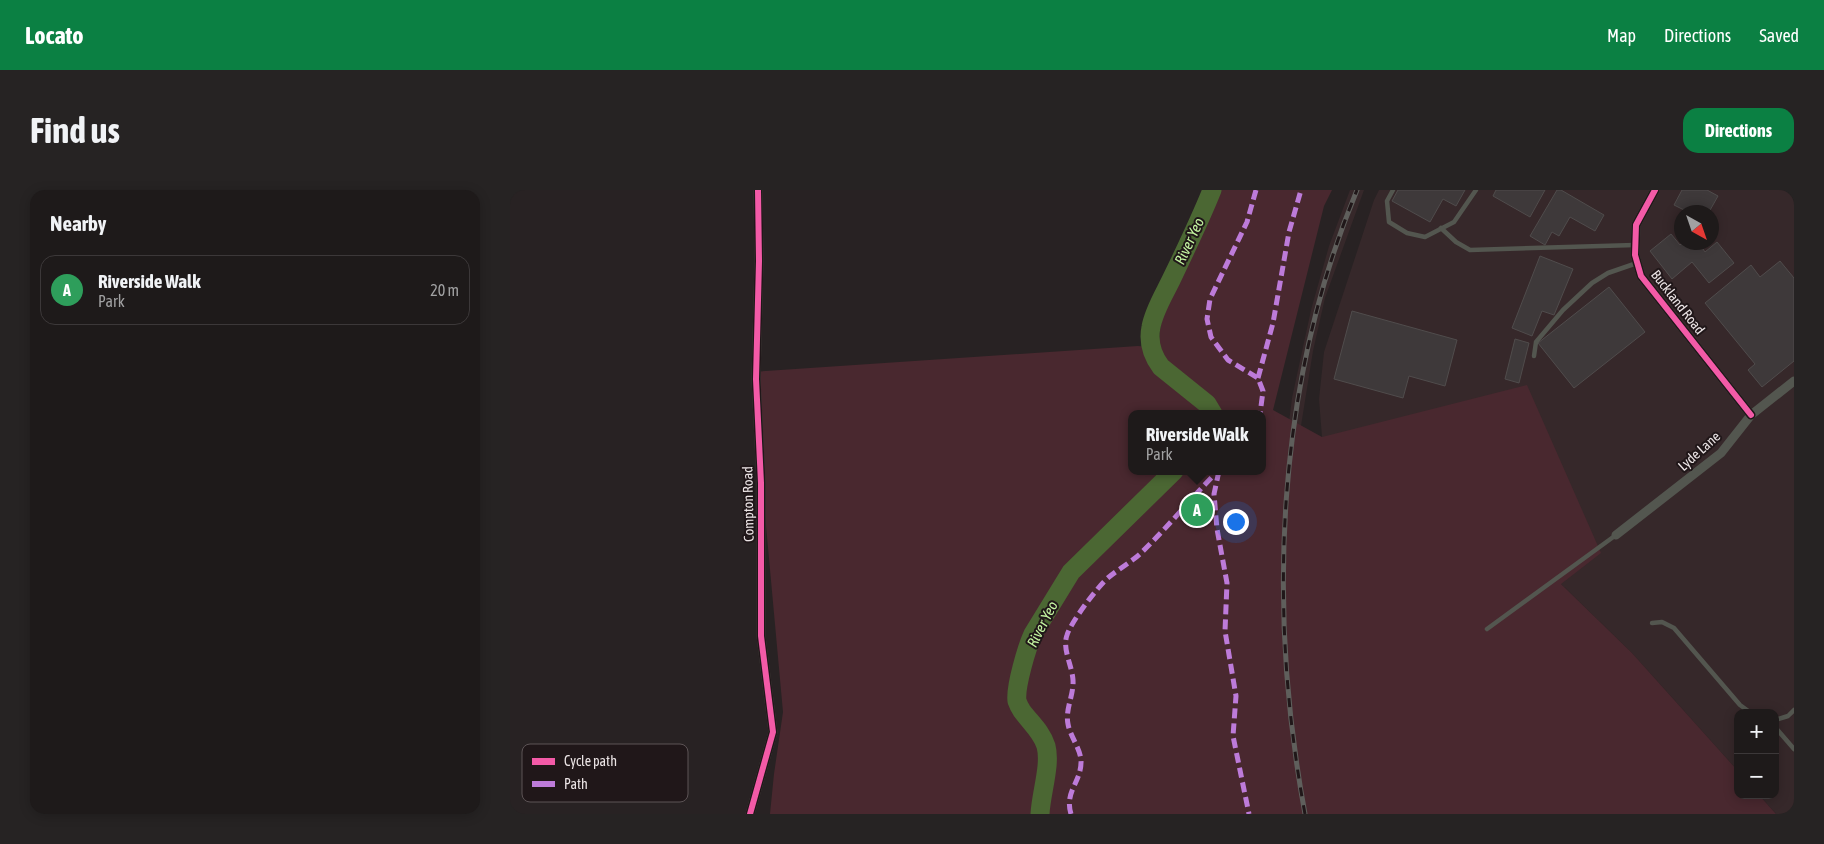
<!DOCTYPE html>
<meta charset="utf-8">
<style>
body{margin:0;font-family:"Asap Condensed",sans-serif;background:#262323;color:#f1f3f6}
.controls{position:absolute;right:15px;bottom:15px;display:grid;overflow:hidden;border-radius:10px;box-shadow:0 2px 12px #0003}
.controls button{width:45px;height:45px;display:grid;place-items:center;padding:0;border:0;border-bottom:1px solid #3c3839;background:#1e1a1a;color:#f1f3f6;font:25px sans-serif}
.compass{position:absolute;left:1164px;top:15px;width:45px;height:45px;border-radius:50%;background:#1e1a1a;box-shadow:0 2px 12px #0003;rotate:140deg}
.you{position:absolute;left:725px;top:331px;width:18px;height:18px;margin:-12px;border:4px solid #fff;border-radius:50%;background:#1a73e8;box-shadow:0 0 0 8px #1a73e833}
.badge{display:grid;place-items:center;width:32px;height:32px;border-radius:50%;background:#0b8043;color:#fff;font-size:16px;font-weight:700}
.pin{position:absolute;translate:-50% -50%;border:2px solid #fff;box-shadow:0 1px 5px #0006}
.popup{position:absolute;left:618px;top:220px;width:138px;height:65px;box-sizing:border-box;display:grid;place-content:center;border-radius:10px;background:#1e1a1a;filter:drop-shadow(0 1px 4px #0005);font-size:16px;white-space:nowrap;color:#a1a1a2}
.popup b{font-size:19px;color:#f1f3f6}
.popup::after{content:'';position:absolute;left:50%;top:100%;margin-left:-10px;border:10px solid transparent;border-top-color:#1e1a1a}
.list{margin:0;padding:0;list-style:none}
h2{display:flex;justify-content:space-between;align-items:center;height:65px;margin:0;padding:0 20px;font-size:21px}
h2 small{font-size:16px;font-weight:400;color:#a1a1a2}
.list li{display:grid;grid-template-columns:32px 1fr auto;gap:15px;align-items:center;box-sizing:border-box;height:70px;margin:0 10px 10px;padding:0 10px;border:1px solid #3c3839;border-radius:15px}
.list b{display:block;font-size:19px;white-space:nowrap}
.list p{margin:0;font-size:16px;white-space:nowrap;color:#a1a1a2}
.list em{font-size:16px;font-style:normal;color:#a1a1a2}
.map{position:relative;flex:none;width:1284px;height:624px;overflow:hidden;border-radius:15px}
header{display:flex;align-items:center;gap:30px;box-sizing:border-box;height:70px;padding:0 25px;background:#0b8043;color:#fff}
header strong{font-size:24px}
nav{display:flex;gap:28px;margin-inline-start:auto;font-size:18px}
.intro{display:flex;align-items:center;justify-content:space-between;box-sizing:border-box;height:120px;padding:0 30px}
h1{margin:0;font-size:35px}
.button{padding:12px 22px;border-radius:15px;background:#0b8043;color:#fff;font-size:18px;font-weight:700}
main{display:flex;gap:30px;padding:0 30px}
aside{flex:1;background:#1e1a1a;border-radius:15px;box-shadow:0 2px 12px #0003}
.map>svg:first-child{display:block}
</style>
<header>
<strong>Locato</strong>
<nav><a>Map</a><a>Directions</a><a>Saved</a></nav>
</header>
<div class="intro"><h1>Find us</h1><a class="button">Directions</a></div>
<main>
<aside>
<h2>Nearby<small></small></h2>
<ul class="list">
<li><span class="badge" style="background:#2e9e5b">A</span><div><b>Riverside Walk</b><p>Park</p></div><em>20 m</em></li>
</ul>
</aside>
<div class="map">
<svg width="1284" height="624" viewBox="0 0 1284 624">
<rect width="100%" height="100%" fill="#282223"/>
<g fill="#36282a" fill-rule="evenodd">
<path d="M840,0H854L815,108L803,161L786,267L771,296L782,208L801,120L819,56Z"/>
<path d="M869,0H1284V624H1266L1249,605H1265V523H1228V581L1122,463L1051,394L812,247L809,209L814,162L864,10ZM1172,22H1202V52H1172Z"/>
</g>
<path fill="#49282f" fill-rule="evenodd" d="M711,0H822L814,16L763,220L812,247L1017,195L1091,363L1051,394L1122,463L1228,581V605H1249L1266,624H260L264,584L273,522L242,182L628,156L650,158C643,115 697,44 711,0ZM622,224H752V281H622Z"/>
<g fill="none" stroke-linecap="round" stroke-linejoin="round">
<g stroke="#4b6733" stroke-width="19">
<path d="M702,0C690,30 676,59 662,88C655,103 644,120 641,137C638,152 642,165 651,177L697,214L703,224"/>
<path d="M530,624C531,603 541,575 536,556C532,542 520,532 512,521C510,518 508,514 507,511C505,497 517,457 523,444L561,382L664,281"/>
</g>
</g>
<g fill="#3e393a" stroke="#504c4c">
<path d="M888,0H955L946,16L933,9L920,32L882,11Z"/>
<path d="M986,0H1035L1020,27L983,6Z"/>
<path d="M1047,0H1051L1094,25L1085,41L1060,27L1049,46L1042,42L1035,55L1020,46Z"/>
<path d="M1172,0H1197L1208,6L1199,22H1178L1164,15Z"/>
<path d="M1161,44L1170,55L1173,52H1188L1195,62L1207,52L1224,73L1199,93L1182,72L1162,89L1140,61Z"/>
<path d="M1030,66L1063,79L1044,125L1032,121L1022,146L1002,138Z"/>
<path d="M1270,71L1284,88V171L1252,197L1238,180L1245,174L1195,113L1241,75L1250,87Z"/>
<path d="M1099,97L1135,142L1064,198L1028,153Z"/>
<path d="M842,121L947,150L935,196L899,186L893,208L824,189Z"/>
<path d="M1005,149L1019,153L1009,193L995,189Z"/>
</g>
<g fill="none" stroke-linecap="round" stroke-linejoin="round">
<g stroke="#53564f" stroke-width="4.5">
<path d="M883,0L877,11L879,32L897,43L915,47L944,32L966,0"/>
<path d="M931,38L946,52L960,60L1125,55"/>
<path d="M1024,166L1026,152L1053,120L1082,93L1098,83L1127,73"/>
<path d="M1142,433L1152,432L1164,438L1230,515L1241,523"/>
<path d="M977,439L1106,345"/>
<path d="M1265,530L1278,526L1284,520"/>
<path d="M1265,537L1284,559"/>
</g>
<g stroke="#53564f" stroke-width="9">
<path d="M1145,0L1126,35L1125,65L1131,86L1241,225"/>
<path d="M1106,345L1211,263L1241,225L1284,191"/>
<path d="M240,624L263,542L251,446V293L246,189L249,71L248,0"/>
</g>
<defs>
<path id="rail" d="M795,624C757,418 766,195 847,0"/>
</defs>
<use href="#rail" stroke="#5f5f5c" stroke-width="5"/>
<use href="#rail" stroke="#201719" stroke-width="3" stroke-dasharray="9" stroke-linecap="butt"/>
<g stroke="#bd7bd9" stroke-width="5" stroke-dasharray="10 5" stroke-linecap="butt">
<path d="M746,0L737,32L700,109L697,129L701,147L718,170L748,188L753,201L750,224"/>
<path d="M748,188L763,133L779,42L791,0"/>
<path d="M709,281L704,304L707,339L717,393L715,441L726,506L723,546L739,624"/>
<path d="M561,624C554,601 572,592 571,570C570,558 560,546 558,534C555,519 564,505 563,490C562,475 552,459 557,445C561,432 588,396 599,387C610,378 623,371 632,362C659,336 682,307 708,281"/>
</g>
<defs>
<g id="cycleway">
<path d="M1145,0L1126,35L1125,65L1131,86L1241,225"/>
<path d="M240,624L263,542L251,446V293L246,189L249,71L248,0"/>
</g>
</defs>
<use href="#cycleway" stroke="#201719" stroke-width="9"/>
<use href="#cycleway" stroke="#f35aa7" stroke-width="6"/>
</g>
<g text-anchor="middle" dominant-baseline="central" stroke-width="4" stroke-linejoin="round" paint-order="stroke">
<g font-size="14" fill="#ebe4e5" stroke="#201719">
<text transform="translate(1168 112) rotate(52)">Buckland Road</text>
<text transform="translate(1189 261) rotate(-42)">Lyde Lane</text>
<text transform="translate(238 314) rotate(-91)">Compton Road</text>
</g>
<g font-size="15" font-style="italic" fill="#c5f6a2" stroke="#201719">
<text transform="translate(679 51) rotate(-65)">River Yeo</text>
<text transform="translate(532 434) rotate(-63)">River Yeo</text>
</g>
</g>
<rect x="12" y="554" width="166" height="58" rx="8" fill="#201719" stroke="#5d5456" stroke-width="1"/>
<rect x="22" y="568" width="23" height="7" fill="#f35aa7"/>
<rect x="22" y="591" width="23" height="6" fill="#bd7bd9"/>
<g font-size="14" fill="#ebe4e5">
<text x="54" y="576">Cycle path</text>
<text x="54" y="599">Path</text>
</g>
</svg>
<div class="controls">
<button>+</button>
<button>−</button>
</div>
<svg class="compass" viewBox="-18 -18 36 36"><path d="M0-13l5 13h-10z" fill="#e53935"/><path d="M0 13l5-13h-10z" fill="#a1a1a2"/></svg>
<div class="you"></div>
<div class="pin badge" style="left:687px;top:320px;background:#2e9e5b">A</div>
<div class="popup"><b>Riverside Walk</b>Park</div>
</div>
</main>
